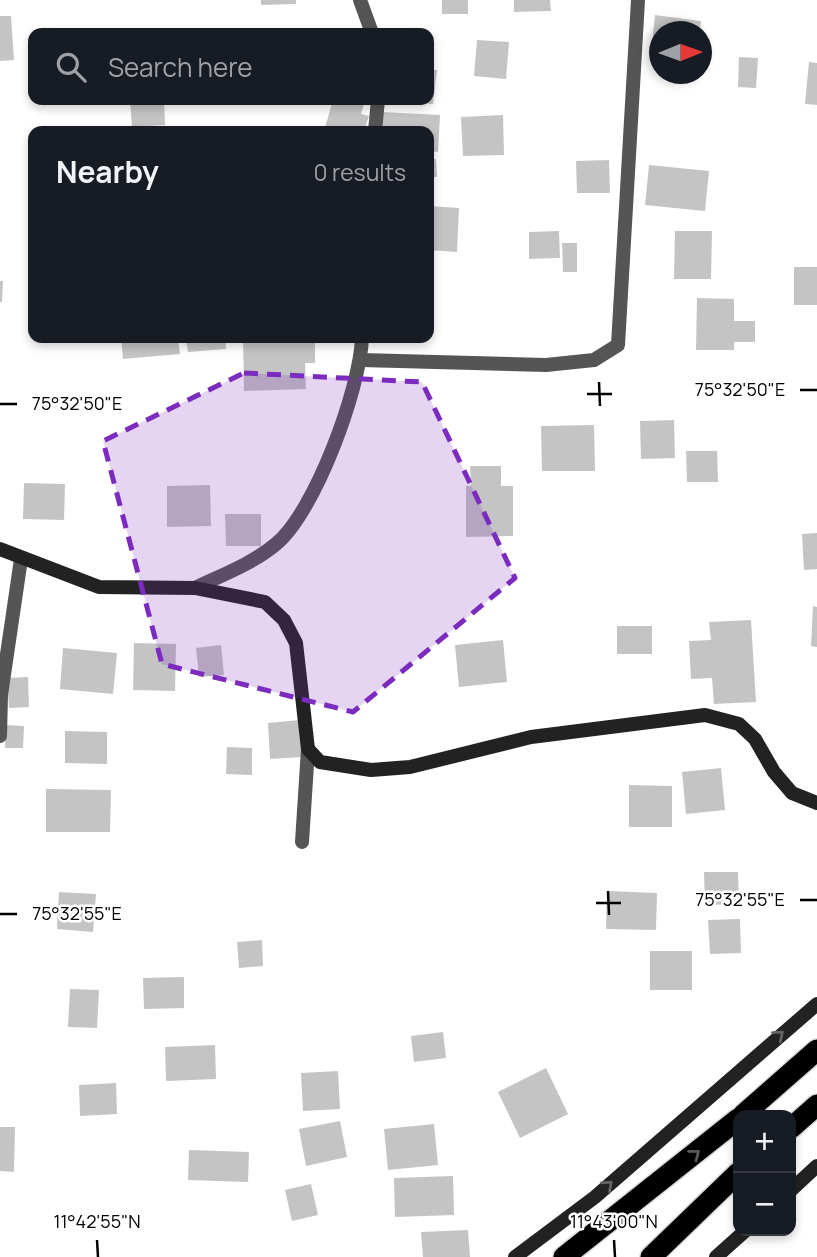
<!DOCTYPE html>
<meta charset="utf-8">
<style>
body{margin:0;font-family:Manrope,sans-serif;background:#20242c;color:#f1f3f6}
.controls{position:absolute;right:21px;bottom:21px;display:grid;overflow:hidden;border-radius:14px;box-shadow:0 4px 10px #0003}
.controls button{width:63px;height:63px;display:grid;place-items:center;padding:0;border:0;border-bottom:2px solid #363941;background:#171b24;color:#f1f3f6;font:35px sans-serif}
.compass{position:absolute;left:649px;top:21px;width:63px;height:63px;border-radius:50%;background:#171b24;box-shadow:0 4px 10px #0003;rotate:89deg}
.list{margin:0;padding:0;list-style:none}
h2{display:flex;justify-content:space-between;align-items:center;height:91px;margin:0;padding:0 28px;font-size:30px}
h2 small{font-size:23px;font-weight:400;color:#9ea1a6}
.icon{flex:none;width:38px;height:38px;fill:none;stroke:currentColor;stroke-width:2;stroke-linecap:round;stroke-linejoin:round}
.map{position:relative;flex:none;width:817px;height:1257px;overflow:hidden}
.search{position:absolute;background:#171b24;box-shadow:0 4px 10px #0003;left:28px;top:28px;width:406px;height:77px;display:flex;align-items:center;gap:18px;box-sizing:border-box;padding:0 24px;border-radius:14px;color:#9ea1a6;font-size:26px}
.panel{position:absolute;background:#171b24;box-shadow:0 4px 10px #0003;left:28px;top:126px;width:406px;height:217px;border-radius:14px}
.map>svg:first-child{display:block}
</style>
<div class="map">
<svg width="817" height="1257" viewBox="0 0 817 1257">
<rect width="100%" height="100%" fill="#fff"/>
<g fill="#c4c4c4">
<path d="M261,0H296V4L261,5Z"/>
<rect x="442" y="0" width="26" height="14"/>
<path d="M514,0H550L551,11L514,12Z"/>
<path d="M655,15L701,21L700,32H660V63L650,62Z"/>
<path d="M0,16H11L14,60L0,61Z"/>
<path d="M477,40L509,42L506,79L474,76Z"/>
<path d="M739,57L758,58L756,88L738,87Z"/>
<path d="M809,62L817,63V105L805,104Z"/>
<path d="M429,70H437L433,104L409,102L429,100Z"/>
<path d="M130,100H164L165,125L132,127Z"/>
<path d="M333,100H365L361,114L369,116L364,131H324Z"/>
<path d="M382,112L440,115L438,152L429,151V131H381Z"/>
<path d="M503,115L504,155L463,156L461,117Z"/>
<path d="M429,159H436L437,177H429Z"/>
<path d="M609,160L610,193H577L576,161Z"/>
<path d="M649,165L709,171L705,211L645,205Z"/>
<path d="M429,206L459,208L457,252L429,250Z"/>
<path d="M559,231L560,258L529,259V232Z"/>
<path d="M675,231H712L711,279H674Z"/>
<path d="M562,243H577V272H563Z"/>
<rect x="794" y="267" width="23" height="38"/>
<path d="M0,281H3L2,302H0Z"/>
<path d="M697,298L734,299V321H755V342H734V350H696Z"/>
<path d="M121,338H178L180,354L123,359Z"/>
<path d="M186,338H225L226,349L188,352Z"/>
<path d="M243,338H304V342L315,341V363H305L306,389L244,391Z"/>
<path d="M674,420L675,458L641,459L640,421Z"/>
<path d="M594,425L595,471H542L541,426Z"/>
<path d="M686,451H717L718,482H687Z"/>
<path d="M470,466H501V486H513V536L466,537V486H471Z"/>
<path d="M24,483L65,484L64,520L23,519Z"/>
<path d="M210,485L211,526L167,527V486Z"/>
<path d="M225,514H261V546H226Z"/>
<path d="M817,533V569L804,570L802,534Z"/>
<path d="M813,606L817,607V647L811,646Z"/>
<path d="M751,620L756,702L714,704L712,678L691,679L689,641L711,640L709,622Z"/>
<rect x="617" y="626" width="35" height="28"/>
<path d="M503,640L507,682L459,687L455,645Z"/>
<path d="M134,643L176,644L175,691L133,690Z"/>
<path d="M221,645L224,675L199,677L196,648Z"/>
<path d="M63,648L117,653L113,694L60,689Z"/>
<path d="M28,677L29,707L9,708L7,678Z"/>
<path d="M300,720L302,757L270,759L268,723Z"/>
<path d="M6,725L24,726L23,748H5Z"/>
<path d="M65,731L107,732V764L65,763Z"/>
<path d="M227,747L252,748V775L226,774Z"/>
<path d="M721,768L725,810L686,814L682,772Z"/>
<path d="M629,785L672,786V827H629Z"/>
<path d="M46,789L111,790L110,832H46Z"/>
<path d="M704,872H738L739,904L705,905Z"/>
<path d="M607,891L657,893L656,930L606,929Z"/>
<path d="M59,892L96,894L93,932L57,929Z"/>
<path d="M740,919L741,953L710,954L708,920Z"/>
<path d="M262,940L263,966L239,968L237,942Z"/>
<rect x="650" y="951" width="42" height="39"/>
<path d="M184,977V1008L144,1009L143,978Z"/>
<path d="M70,989L99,990L97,1028L68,1027Z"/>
<path d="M443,1032L446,1058L414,1062L411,1036Z"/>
<path d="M215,1045L216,1079L166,1081L165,1047Z"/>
<path d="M546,1068L568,1114L520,1138L498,1092Z"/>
<path d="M338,1071L340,1109L303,1111L301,1073Z"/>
<path d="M116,1083L117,1114L80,1116L79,1085Z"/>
<path d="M340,1121L347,1157L306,1166L299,1129Z"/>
<path d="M434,1124L438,1165L388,1170L384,1129Z"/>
<path d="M0,1127H15L14,1172L0,1171Z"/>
<path d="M189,1150L249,1152L248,1182L188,1180Z"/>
<path d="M453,1176L454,1215L395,1217L394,1178Z"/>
<path d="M311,1184L318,1215L292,1221L285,1190Z"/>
<path d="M468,1230L470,1257H423L421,1232Z"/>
</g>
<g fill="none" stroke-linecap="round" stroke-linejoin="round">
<defs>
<g id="highway">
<path d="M743,1115L817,1050"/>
<path d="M791,1128L817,1105"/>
<path d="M564,1257L738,1119"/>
<path d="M651,1257L738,1173"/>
</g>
</defs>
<use href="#highway" stroke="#dbdbdb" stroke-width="24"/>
<g stroke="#555" stroke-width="14">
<path d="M360,0L372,33"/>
<path d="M375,131L378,100"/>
<path d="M361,360L546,365L594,360L618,345L638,0"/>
<path d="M195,588C222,575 252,564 276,544C315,512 360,389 362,338"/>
<path d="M0,736L1,695L21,559"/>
<path d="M302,842L308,749"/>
</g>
<g stroke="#222" stroke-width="14">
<path d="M0,549L99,587L195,588L265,602L284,620L296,643L308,749L320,762L371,770L410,767L531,737L705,715L739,724L755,739L774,772L792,793L817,803"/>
<path d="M791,1190L817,1166"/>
<path d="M515,1257L595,1197L817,1004"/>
<path d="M716,1257L745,1231"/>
</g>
<use href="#highway" stroke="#000" stroke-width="21"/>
</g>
<defs><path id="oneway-chevron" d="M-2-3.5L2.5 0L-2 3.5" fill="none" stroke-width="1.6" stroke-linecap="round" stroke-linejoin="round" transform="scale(1.75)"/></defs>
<g stroke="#646464">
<use href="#oneway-chevron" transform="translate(779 1035) rotate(-40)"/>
<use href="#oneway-chevron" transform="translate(608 1185) rotate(-42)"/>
</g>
<use stroke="#595959" href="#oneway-chevron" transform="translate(695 1154) rotate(-38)"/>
<path fill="#7b2cbf" fill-opacity="0.2" stroke="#7b2cbf" stroke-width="5" stroke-dasharray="14 9" stroke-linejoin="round" d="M244,373L422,382L515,578L353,712L162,664L103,441Z"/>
<path fill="none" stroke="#000" stroke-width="2.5" d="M599,382L600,406M800,390H817M587,394H612M0,404H17M608,891L609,915M800,900H817M596,903H621M0,914H17M97,1240L98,1257M614,1240L615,1257"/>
<g font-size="18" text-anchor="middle" fill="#000" stroke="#fff" stroke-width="5" stroke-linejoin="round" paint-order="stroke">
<text x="740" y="396">75°32'50"E</text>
<text x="77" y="410">75°32'50"E</text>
<text x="740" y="906">75°32'55"E</text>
<text x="77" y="920">75°32'55"E</text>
<text x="97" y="1228">11°42'55"N</text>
<text x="614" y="1228">11°43'00"N</text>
</g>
</svg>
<div class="controls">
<button>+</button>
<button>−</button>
</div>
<svg class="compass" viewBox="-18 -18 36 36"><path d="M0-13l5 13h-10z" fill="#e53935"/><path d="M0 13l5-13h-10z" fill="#9ea1a6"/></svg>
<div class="search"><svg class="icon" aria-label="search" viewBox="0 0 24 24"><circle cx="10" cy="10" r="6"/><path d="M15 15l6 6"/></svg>Search here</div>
<section class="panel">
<h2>Nearby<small>0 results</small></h2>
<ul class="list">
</ul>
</section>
</div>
